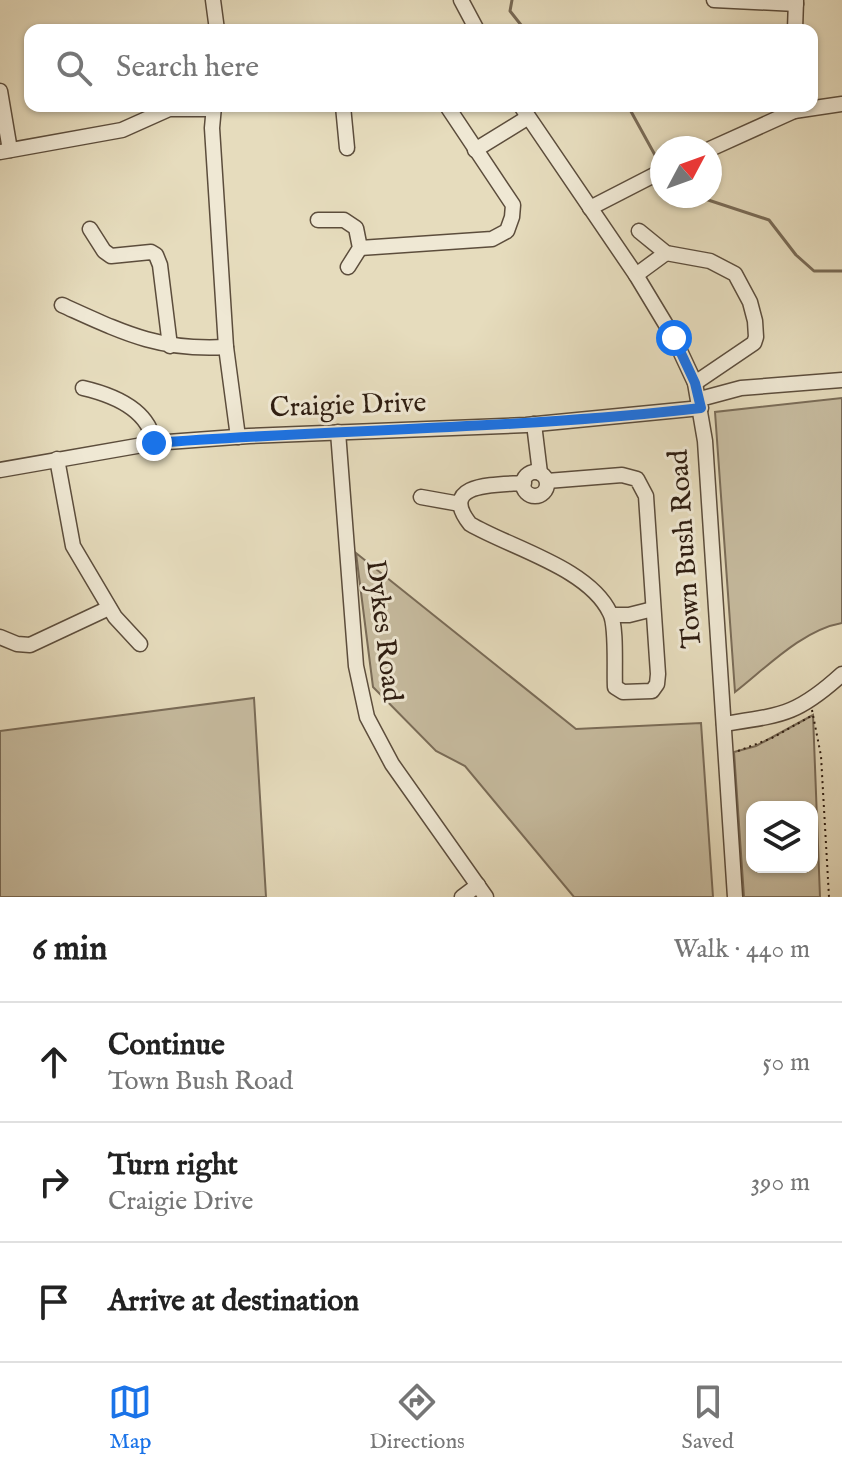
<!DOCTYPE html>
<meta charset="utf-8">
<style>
body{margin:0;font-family:"IM FELL English",serif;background:#f6f6f6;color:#222}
.controls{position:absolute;right:24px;bottom:24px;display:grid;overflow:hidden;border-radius:16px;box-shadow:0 2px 6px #0004}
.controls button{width:72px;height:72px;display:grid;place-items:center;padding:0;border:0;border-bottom:2px solid #e0e0e0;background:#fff;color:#222;font:40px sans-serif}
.compass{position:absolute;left:650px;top:136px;width:72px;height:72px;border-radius:50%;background:#fff;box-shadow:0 2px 6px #0004;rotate:49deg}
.stop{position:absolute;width:24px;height:24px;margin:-18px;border:6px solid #1a73e8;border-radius:50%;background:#fff}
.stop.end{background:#1a73e8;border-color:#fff;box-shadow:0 2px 8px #0008}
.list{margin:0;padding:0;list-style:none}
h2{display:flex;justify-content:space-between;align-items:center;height:104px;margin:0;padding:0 32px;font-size:34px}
h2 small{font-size:26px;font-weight:400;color:#767676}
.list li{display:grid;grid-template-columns:52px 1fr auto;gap:24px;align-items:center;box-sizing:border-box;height:120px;padding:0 32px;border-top:2px solid #e0e0e0}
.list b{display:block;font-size:30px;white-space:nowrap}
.list p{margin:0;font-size:26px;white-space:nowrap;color:#767676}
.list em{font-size:26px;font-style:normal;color:#767676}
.icon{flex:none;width:44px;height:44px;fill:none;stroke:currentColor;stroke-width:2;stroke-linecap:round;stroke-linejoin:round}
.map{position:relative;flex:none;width:842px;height:897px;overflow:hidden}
.search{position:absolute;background:#fff;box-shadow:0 2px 6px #0004;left:24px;right:24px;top:24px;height:88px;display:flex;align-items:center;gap:20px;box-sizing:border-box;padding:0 28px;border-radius:16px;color:#767676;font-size:30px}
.sheet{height:464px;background:#fff}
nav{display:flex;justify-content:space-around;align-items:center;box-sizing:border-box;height:112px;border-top:2px solid #e0e0e0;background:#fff;font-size:22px;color:#767676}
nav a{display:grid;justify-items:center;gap:4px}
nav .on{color:#1a73e8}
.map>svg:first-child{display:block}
</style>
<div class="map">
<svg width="842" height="897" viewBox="0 0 842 897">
<rect width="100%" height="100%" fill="#e6dcbd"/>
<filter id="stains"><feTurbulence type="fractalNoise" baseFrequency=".0025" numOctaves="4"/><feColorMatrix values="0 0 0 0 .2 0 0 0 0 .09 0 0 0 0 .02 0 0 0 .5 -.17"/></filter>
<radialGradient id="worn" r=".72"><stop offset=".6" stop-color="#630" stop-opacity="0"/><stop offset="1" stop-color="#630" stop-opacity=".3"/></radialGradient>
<g fill="#c7bca0" stroke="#7a6c58" stroke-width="2" fill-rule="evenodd">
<path d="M842,398V623C802,630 766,668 735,692L715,412Z"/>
<path d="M356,553L576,729L701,723L713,897H574L465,766L436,751L373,687Z"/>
<path d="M254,698L266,897H0V731Z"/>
<path d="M813,715L820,897H744L734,752L756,746ZM812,807V867H752V807Z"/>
</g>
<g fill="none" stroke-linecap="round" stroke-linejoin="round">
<g stroke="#776955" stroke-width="3">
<path d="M512,0L510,11L525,30"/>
<path d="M628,106L661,166"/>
<path d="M696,196L769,220L796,255L814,271H842"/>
</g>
<defs>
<g id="minor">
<path d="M213,0L217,30"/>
<path d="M461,0L477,30"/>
<path d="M714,0L796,4"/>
<path d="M795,30L796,0"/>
<path d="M0,91L10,150"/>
<path d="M214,106L212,128L226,347L238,437"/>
<path d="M343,106L347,148"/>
<path d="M521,106L636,275L674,338L695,383L705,441L735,897"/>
<path d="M794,111L842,104"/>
<path d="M710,149L794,111V106"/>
<path d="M475,150L527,118"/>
<path d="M0,152L122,130L169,109H213"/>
<path d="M590,208L662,171"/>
<path d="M318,220H344L356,228L360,248L348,267"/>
<path d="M90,229L104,251L111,256L151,252L156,255L160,265L170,346"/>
<path d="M639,231L666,253L710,261L735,274L750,302L755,321L756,337L754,343L695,383"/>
<path d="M360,248L492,239L507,231L512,217L513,205L447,106"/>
<path d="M636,275L666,253"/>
<path d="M62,305C122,332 158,351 226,347"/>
<path d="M83,388C113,395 149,409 154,443"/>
<path d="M700,399L741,388L842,380"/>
<path d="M534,424L540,473"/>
<path d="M338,432L356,666L367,717L392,764L486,897"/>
<path d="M57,459L73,546L115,617L140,644"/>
<path d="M0,470L154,443L249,436L526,425L701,408"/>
<circle cx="535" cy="484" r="12"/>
<path d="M524,483C497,485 437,482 470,524C511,548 589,568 610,613C617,626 614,670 615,687L623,692L652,691L657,684L658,674L646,496L637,479L622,475L547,481"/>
<path d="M421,497L460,504"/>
<path d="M612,615H629L653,609"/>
<path d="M0,637L17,644L30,645L109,608"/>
<path d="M724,724C782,715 797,715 842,674"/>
<path d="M462,897L478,885"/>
</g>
</defs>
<use href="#minor" stroke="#5c4d3c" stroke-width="17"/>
<g stroke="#2e1d11" stroke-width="2" stroke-dasharray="2 4" stroke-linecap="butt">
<path d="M812,710L821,756L829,897"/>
<path d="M738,751L772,738L813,715"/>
</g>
<use href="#minor" stroke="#efe8d4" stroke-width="14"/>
</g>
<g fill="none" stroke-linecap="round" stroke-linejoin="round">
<path stroke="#1a73e8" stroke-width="10" d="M154,443C336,429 519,429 701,408L695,383L674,338"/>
</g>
<g text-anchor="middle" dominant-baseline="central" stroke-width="6" stroke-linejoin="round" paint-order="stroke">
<g font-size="28" fill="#2e1d11" stroke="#efe8d4">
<text transform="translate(348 406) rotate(-2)">Craigie Drive</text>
<text transform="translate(686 549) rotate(-94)">Town Bush Road</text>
<text transform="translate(383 631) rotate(83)">Dykes Road</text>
</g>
</g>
<rect width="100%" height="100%" filter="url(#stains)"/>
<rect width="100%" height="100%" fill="url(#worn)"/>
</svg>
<div class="controls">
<button><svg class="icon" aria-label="layers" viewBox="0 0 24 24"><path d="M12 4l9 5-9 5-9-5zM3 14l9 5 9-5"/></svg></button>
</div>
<svg class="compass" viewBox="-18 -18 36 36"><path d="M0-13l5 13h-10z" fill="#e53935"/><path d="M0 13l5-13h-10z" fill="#767676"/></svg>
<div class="stop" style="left:674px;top:338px"></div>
<div class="stop end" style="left:154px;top:443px"></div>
<div class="search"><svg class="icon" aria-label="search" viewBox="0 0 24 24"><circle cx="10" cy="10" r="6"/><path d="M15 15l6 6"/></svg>Search here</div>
</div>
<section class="sheet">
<h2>6 min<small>Walk · 440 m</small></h2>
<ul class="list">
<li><svg class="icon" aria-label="ahead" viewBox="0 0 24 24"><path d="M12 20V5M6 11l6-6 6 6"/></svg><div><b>Continue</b><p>Town Bush Road</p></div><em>50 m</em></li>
<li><svg class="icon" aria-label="right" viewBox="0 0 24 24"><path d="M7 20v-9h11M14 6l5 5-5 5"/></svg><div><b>Turn right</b><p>Craigie Drive</p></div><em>390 m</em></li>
<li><svg class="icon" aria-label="arrive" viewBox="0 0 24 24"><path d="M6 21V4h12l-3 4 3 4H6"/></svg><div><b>Arrive at destination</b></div></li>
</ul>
</section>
<nav>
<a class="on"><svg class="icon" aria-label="map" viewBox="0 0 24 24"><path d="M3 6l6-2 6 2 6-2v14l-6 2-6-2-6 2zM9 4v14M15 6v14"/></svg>Map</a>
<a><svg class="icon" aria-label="directions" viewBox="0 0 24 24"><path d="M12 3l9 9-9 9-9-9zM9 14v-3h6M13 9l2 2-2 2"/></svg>Directions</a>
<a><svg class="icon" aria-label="saved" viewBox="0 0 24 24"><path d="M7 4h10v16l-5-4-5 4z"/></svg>Saved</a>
</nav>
